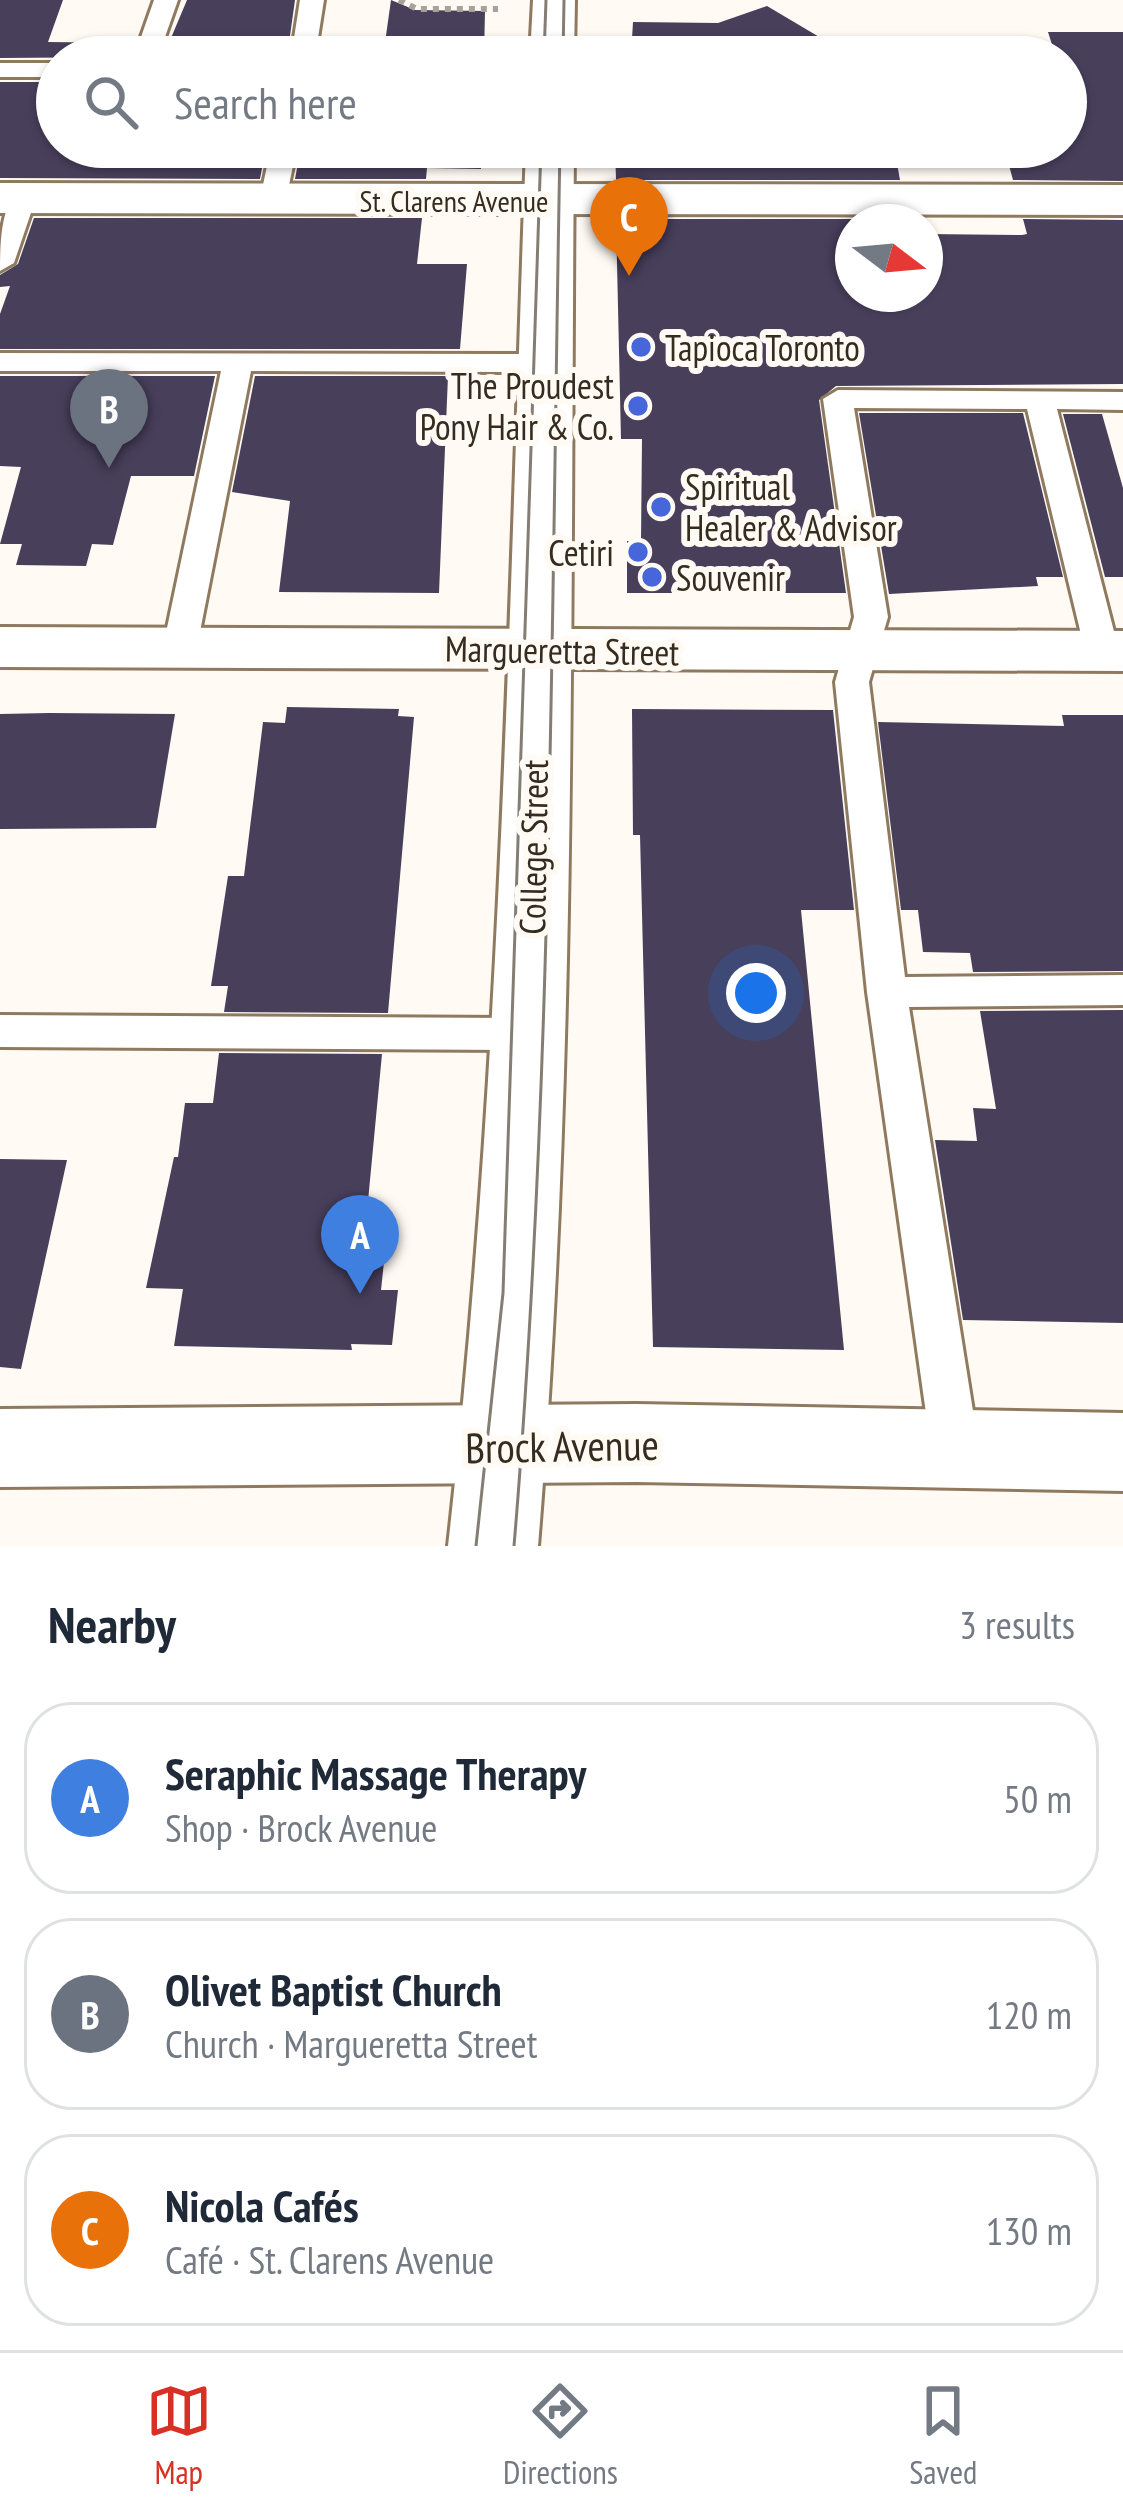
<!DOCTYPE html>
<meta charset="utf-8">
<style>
body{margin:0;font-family:"PT Sans Narrow",sans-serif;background:#f2f2f3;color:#1f2937}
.compass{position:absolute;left:835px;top:204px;width:108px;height:108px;border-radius:50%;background:#fff;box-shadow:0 3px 9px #0004;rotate:106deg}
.you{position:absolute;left:756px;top:993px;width:42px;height:42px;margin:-30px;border:9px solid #fff;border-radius:50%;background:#1a73e8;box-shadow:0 0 0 18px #1a73e833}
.badge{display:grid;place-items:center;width:78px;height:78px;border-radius:50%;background:#d93025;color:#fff;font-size:39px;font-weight:700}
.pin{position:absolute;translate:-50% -99px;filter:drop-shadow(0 3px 6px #0008)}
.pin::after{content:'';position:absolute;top:63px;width:42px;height:36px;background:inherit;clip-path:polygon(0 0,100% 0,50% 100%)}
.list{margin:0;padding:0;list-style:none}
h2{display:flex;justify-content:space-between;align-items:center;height:156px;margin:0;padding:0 48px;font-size:51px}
h2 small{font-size:39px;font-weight:400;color:#747a83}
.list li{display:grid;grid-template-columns:78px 1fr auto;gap:36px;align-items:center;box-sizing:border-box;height:192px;margin:0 24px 24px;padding:0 24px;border:3px solid #e0e1e3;border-radius:48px}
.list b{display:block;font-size:45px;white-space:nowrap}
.list p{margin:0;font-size:39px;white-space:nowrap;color:#747a83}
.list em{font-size:39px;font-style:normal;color:#747a83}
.icon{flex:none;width:66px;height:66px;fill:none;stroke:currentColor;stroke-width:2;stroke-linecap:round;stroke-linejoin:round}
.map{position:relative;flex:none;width:1123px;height:1546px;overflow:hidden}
.search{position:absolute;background:#fff;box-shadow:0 3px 9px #0004;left:36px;right:36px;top:36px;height:132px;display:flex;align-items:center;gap:30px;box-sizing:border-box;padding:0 42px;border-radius:66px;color:#747a83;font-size:45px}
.sheet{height:804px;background:#fff}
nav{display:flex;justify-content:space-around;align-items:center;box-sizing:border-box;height:168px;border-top:3px solid #e0e1e3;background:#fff;font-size:33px;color:#747a83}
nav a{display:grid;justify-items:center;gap:6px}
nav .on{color:#d93025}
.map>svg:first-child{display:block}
</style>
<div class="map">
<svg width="1123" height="1546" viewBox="0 0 1123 1546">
<rect width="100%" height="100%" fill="#fffaf4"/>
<g fill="#483f5b">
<path d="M0,0H63L48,42L134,43L130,57L0,58Z"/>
<path d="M187,0H295L287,57H163Z"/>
<path d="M391,0L415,10L485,11L484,57H383Z"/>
<path d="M767,6L853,57H619L631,56L633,22L718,23Z"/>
<path d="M1048,32H1123V181L1013,180L1004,147H1066V57H1056Z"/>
<path d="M0,82H57V147H266L260,179L0,178Z"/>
<path d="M301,147H481V169L427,168L426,179H295Z"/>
<path d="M615,147H894L900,180H616Z"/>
<path d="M34,218H422L417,264H467L460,349H0V314L10,286L0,287V275L18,264Z"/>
<path d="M616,219H908L853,222V294H925V234L1022,235L1027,234L1023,219L1123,220V384L836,386L819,400L846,593H627V541H641L642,439H621Z"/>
<path d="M0,376H215L194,476H131L113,545L92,544L86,566L16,565L22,544H0L21,467L0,466Z"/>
<path d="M255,376H448L439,593L279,592L290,501L232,492Z"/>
<path d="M859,413H1023L1063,577H1036L1038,586L889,594Z"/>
<path d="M1063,414H1102L1123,488V577H1105Z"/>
<path d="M287,707L399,709L398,716L414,717L388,1013L224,1012L228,986H211L228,876H244L263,722L285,723Z"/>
<path d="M632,709L833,710L854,910H801L844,1350L653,1347L640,835H633Z"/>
<path d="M49,713L175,714L156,828L0,829V714Z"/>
<path d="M1062,715H1123V971L973,972L970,953L923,952L918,910H901L878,722L1064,726Z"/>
<path d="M1123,1010V1323L963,1320L935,1140L977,1141L973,1108L996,1109L980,1011Z"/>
<path d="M219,1053L382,1054L364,1243H386L381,1290H398L392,1345L351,1344L352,1350L174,1346L183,1289L146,1288L174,1157H178L185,1103H213Z"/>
<path d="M0,1159L67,1160L21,1369L0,1367Z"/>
</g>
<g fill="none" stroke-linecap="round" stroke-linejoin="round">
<defs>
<g id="service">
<path d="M154,0H178L158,57H134Z"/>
<path d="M300,0H324L315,57H291Z"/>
<rect x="0" y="63" width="57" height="14"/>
<path d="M271,147H297L286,199L273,207L260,199Z"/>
<path d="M23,190L36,198L14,263L0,271C0,247 0,198 23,190Z"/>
<path d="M0,353L544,354L559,363L544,372L251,371L197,647L192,655H168L163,647L221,371H0Z"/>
<path d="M838,390L1123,392V410L1057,409L1119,651L1114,659H1090L1085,651L1027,409L854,408L888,617L869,682L905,977L1123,975V1005L909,1007L979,1449L972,1464L955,1470L938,1464L931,1449L867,992L835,682L854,617L823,399Z"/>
<path d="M0,1015L529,1018L543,1023L549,1034L543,1045L529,1050L0,1047Z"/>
</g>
<g id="minor">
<path d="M0,183L1123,185V215L0,213Z"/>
<path d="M0,627L1123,631V671L0,667Z"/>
<path d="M636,1404L1123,1413V1491L636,1482L0,1487V1409Z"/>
</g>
<g id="secondary">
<path d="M533,0H575L574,57H530Z"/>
<path d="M526,147H574C570,614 577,1080 538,1546H448C501,1081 509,614 526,147Z"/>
</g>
</defs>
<use href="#service" stroke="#8f7a5f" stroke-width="6"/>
<use href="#minor" stroke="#8f7a5f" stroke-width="6"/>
<use href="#secondary" stroke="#8f7a5f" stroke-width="6"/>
<path stroke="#a9a29a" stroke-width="6" stroke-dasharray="6 6" stroke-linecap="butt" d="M399,0L417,9H498"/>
<use href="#service" fill="#fff" fill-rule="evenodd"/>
<use href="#minor" fill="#fff" fill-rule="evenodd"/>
<use href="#secondary" fill="#fff" fill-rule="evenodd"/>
<g stroke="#847d73" stroke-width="3">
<path d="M544,57L546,0"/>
<path d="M563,57L564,0"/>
<path d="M476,1546L503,1293L541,147"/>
<path d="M514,1546C553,1080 551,614 560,147"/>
</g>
</g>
<g fill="#4766d9" stroke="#fffaf4" stroke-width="4.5">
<circle cx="641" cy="347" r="12"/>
<circle cx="638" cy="406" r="12"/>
<circle cx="661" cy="507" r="12"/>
<circle cx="638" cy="552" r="12"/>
<circle cx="652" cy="577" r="12"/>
</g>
<g text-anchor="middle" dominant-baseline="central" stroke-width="12" stroke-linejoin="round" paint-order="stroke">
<g font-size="30" fill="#352c20" stroke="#fffaf4">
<text x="454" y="200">St. Clarens Avenue</text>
</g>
<g font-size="36" fill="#352c20" stroke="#fffaf4" text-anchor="start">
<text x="665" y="347">Tapioca Toronto</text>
<text x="614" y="385" text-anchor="end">The Proudest<tspan x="614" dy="41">Pony Hair &amp; Co.</tspan></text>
<text x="685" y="486">Spiritual<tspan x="685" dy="41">Healer &amp; Advisor</tspan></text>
<text x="614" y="552" text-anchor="end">Cetiri</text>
<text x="676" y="577">Souvenir</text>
</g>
<g font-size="36" fill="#352c20" stroke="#fffaf4">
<text transform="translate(562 650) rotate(1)">Margueretta Street</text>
<text transform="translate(533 847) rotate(-89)">College Street</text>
</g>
<g font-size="42" fill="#352c20" stroke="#fffaf4">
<text transform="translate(562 1446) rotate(-1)">Brock Avenue</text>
</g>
</g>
</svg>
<svg class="compass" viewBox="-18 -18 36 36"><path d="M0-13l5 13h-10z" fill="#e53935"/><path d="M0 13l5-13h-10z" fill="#747a83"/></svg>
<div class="you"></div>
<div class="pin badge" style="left:360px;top:1294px;background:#3f7fe0">A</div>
<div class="pin badge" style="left:109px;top:468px;background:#6b7280">B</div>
<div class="pin badge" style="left:629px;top:276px;background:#e8710a">C</div>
<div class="search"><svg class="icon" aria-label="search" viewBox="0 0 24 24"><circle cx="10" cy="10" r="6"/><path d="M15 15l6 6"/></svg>Search here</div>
</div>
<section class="sheet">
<h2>Nearby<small>3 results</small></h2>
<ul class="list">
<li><span class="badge" style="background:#3f7fe0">A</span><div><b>Seraphic Massage Therapy</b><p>Shop · Brock Avenue</p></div><em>50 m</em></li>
<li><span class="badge" style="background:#6b7280">B</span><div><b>Olivet Baptist Church</b><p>Church · Margueretta Street</p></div><em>120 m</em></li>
<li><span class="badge" style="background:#e8710a">C</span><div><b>Nicola Cafés</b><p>Café · St. Clarens Avenue</p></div><em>130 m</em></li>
</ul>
</section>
<nav>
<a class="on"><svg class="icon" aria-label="map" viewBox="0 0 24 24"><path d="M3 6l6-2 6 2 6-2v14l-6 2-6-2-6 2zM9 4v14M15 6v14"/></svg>Map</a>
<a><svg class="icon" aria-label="directions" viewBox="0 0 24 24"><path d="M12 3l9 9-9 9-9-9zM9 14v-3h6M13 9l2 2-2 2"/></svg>Directions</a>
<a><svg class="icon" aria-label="saved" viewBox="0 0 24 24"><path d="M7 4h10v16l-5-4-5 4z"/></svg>Saved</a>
</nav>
